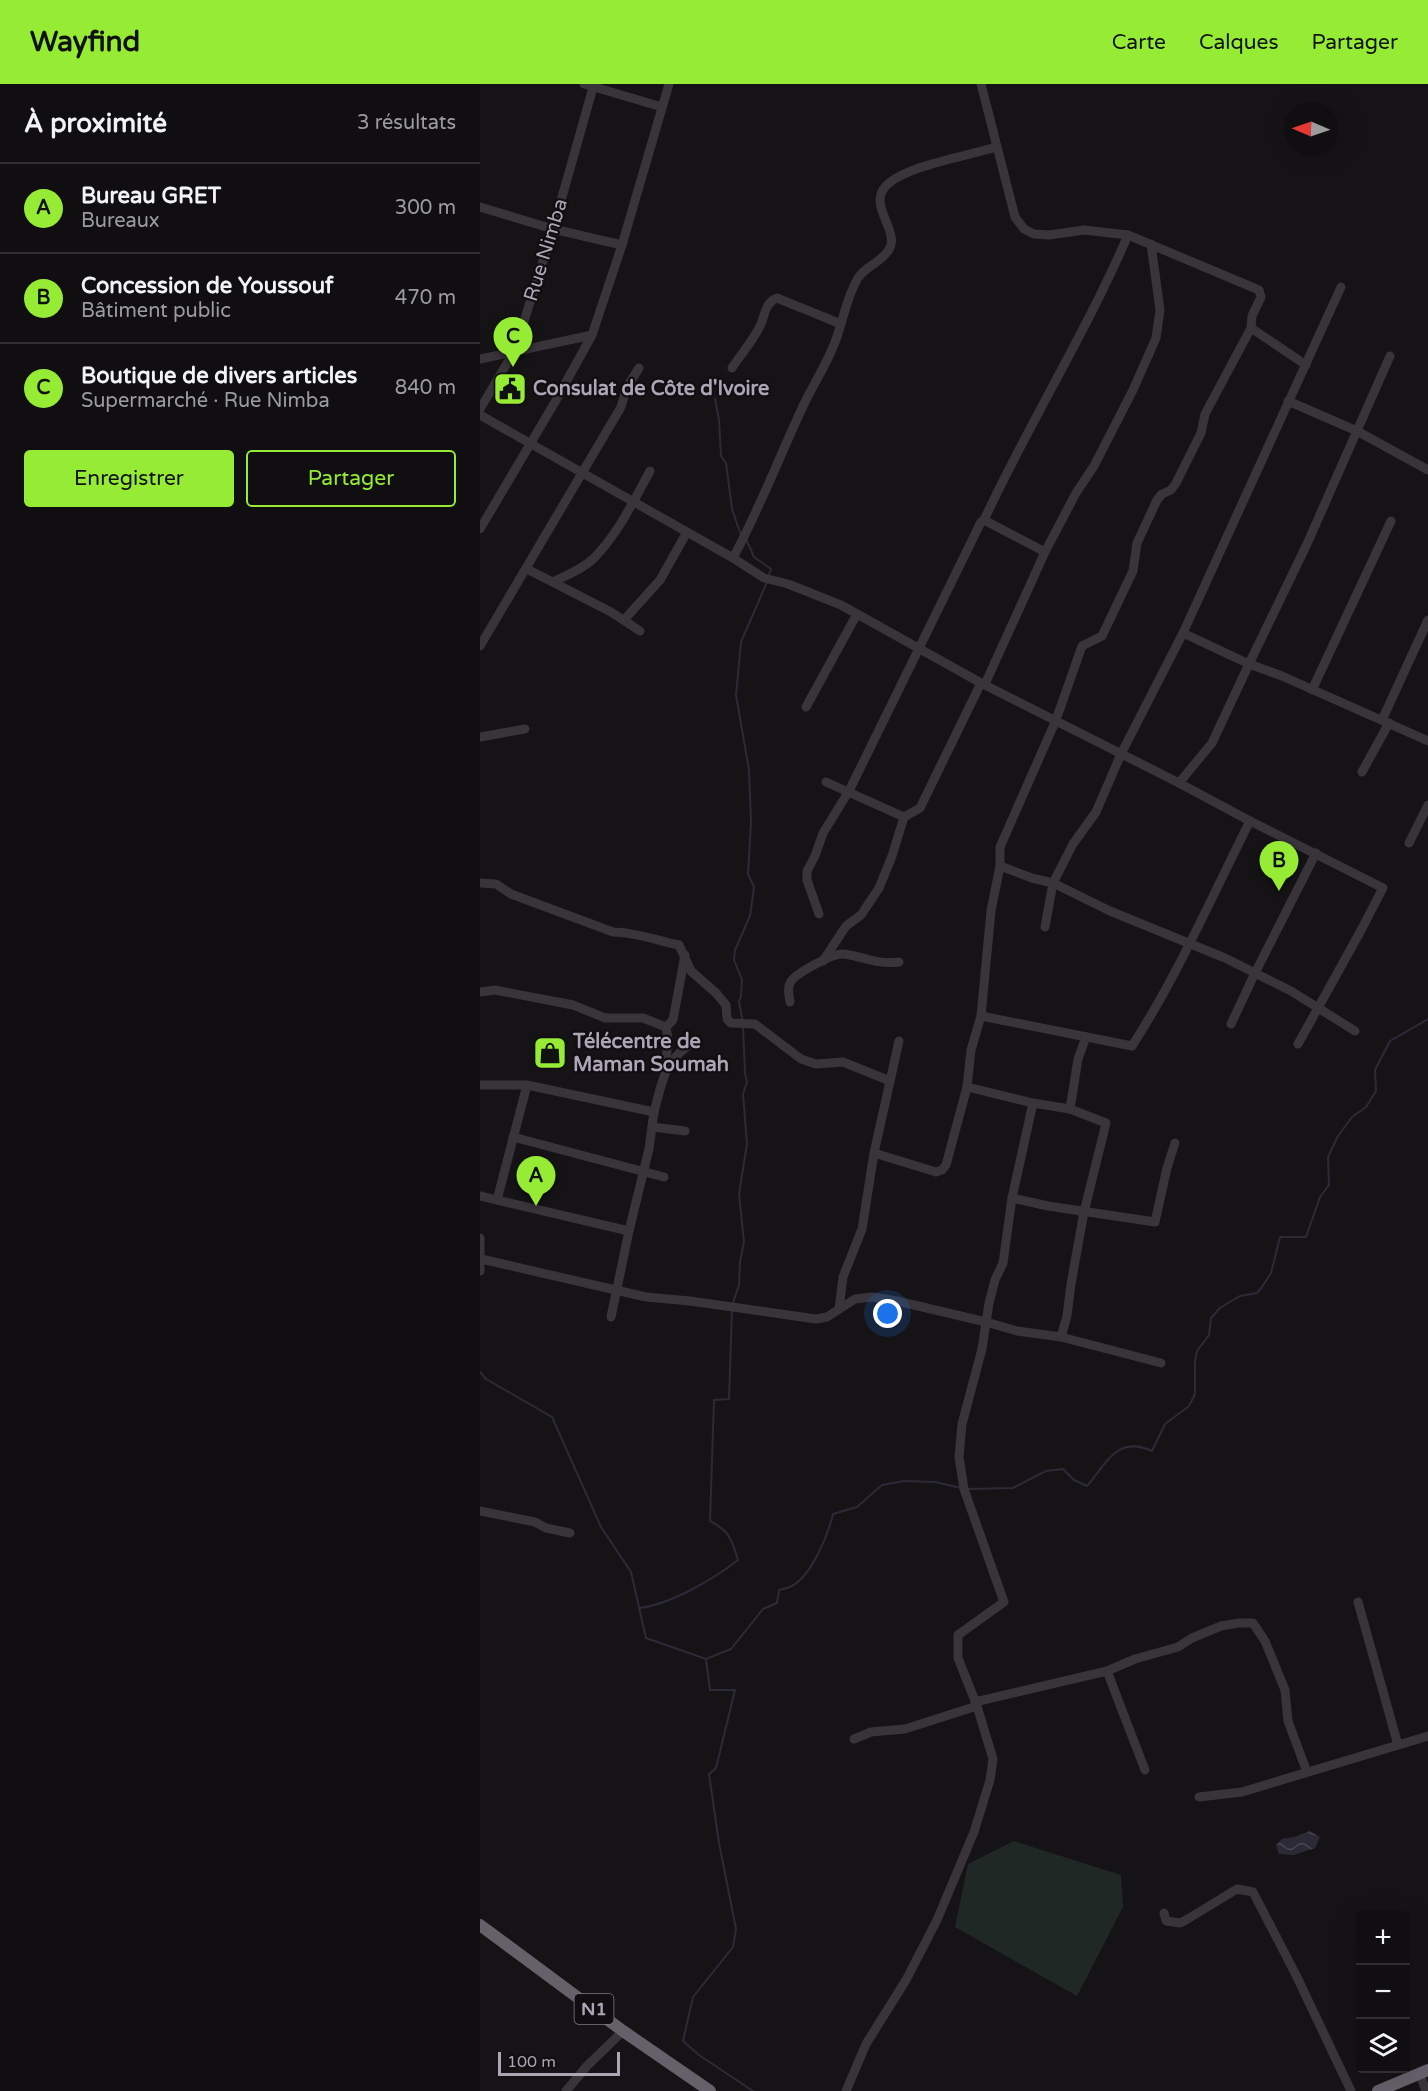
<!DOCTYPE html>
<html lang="fr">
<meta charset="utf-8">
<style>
body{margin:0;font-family:"Varela Round",sans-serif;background:#1e1c1e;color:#f1f3f6}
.controls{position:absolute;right:18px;bottom:18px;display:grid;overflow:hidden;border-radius:6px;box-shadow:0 6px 24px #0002}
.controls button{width:54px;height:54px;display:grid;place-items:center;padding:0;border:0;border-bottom:2px solid #302e30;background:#100e10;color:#f1f3f6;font:30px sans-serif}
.compass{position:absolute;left:804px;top:18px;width:54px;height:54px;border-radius:50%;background:#100e10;box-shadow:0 6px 24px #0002;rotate:272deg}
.scale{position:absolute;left:18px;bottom:15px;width:122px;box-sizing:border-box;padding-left:6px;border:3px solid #ada5b5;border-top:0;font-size:16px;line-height:21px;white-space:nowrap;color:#ada5b5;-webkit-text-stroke:4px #100e10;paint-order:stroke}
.you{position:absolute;left:408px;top:1230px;width:21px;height:21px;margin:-15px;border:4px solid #fff;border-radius:50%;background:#1a73e8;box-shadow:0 0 0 9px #1a73e833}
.badge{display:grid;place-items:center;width:39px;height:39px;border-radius:50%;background:#96ec34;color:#111;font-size:20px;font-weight:700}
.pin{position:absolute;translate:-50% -50px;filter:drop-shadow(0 2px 3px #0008)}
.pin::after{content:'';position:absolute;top:32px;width:21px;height:18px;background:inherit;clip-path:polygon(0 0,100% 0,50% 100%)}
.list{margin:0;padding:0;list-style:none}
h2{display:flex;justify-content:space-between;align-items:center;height:78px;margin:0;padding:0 24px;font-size:26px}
h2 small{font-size:20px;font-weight:400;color:#9c9c9f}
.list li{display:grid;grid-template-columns:39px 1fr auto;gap:18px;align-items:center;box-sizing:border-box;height:90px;padding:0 24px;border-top:2px solid #302e30}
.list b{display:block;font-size:22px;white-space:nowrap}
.list p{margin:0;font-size:20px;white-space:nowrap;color:#9c9c9f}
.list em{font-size:20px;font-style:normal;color:#9c9c9f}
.actions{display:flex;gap:12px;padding:18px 24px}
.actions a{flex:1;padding:14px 0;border:2px solid #96ec34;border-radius:6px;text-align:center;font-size:21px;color:#96ec34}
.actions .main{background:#96ec34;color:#111}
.icon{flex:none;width:33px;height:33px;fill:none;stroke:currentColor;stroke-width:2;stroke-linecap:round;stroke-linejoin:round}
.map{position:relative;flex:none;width:948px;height:2007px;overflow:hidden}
header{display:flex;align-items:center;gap:36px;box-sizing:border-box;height:84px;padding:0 30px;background:#96ec34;color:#111}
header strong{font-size:28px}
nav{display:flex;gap:33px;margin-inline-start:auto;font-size:21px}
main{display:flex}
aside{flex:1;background:#100e10}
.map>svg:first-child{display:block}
</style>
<header>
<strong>Wayfind</strong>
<nav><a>Carte</a><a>Calques</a><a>Partager</a></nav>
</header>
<main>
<aside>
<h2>À proximité<small>3 résultats</small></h2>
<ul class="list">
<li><span class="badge">A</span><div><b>Bureau GRET</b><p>Bureaux</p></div><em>300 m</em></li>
<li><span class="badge">B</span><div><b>Concession de Youssouf</b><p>Bâtiment public</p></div><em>470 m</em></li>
<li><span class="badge">C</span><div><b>Boutique de divers articles</b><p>Supermarché · Rue Nimba</p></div><em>840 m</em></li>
</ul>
<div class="actions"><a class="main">Enregistrer</a><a>Partager</a></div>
</aside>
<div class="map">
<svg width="948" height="2007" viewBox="0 0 948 2007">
<defs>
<pattern id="water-waves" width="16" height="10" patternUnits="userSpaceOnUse" patternTransform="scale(1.5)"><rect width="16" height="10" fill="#2d2a38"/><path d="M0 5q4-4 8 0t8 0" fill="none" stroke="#494653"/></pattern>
</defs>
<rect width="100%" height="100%" fill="#151315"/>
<path fill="#202826" d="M534,1757L641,1791L643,1823L597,1912L475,1843L488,1780Z"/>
<path fill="url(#water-waves)" d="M830,1747L840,1753L835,1764L814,1771L799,1770L796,1761L802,1755L814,1753Z"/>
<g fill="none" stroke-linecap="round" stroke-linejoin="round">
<g stroke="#2d2a38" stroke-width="2">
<path d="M235,315L239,336L241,372L246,379L252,425L261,451"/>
<path d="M266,455L274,473L291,485L288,493"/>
<path d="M263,938L259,918L261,912L262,896L254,876L255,866L270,832L274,803L268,790L271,739L269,686L256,611L261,558L287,498"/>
<path d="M253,1219L259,1201L260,1178L264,1158L259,1110L267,1060L263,1010L267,998L265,989L263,943"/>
<path d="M0,1288L6,1295L72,1333L121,1443L151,1488L166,1554L226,1575L230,1606H255L236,1684L229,1690L239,1759L256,1845L253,1863L213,1913L203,1957L219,1971L273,2007"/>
<path d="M487,1405L533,1404L566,1387L583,1385L594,1396L607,1402C627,1379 637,1351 672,1367L685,1340L709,1322L715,1310V1277L717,1267L729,1251L731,1234L740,1224L753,1216L760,1212L777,1209L782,1203L791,1189L800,1153H826L840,1113L849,1101L848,1073L858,1052L872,1033L886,1023L896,1007L895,986L910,957L948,935"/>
<path d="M159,1524C189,1521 234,1495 258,1476C252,1455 249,1447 230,1437L234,1316L249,1315L252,1224"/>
<path d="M226,1575L251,1565L283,1525L297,1519L299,1506C303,1505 308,1504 312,1502C332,1491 348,1451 353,1430L377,1423L402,1401L424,1397L455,1398L481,1404"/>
</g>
<g stroke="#38343a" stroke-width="9">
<path d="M104,0L182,23"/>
<path d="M501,0L535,133L544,145L554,150L569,151L604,146L648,151L779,206L781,213L772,232L771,244L826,281"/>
<path d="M0,123L73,145L142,161"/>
<path d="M0,275L112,251"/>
<path d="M252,284C261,270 273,257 280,242C285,232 285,218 297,214L361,240"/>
<path d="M808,317L877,347L948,386"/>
<path d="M0,325L35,266L73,145L114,0"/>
<path d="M0,331L253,474L284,494L308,500L361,521L501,599L699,699L732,659L769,580L802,592L948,657"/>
<path d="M504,436L565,468L505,600"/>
<path d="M0,445L75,318L112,251L142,161L189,0"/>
<path d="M565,468L596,409L614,382L653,306L676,254L680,226L671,160"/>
<path d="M253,474C280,424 300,371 324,320C333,301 345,283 353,263C363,241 365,215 378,194C386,182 400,179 408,167C422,149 388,123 405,103C423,82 488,72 516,63"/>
<path d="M47,485L131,528L160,547"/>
<path d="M73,498C87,491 103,485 114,474C138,450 154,416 170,387"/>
<path d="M144,536L180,496L207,448"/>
<path d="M703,549L769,580L827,460L910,272"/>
<path d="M0,562L141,323L147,303L159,284"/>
<path d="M832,606L911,437"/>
<path d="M326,623L377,530"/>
<path d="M902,636L948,536"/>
<path d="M0,653L45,645"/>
<path d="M882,688L909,639"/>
<path d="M346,698L424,733L440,724L501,599"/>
<path d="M770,737L903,804L879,850L818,960"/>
<path d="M929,759L948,721"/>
<path d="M520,782V763L576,636L602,562L622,552L653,487L657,459L677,416L682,410L691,406L696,399L721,349L725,330L771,244"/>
<path d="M0,799L16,800L31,810L133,848C156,848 177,857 199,861L211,887L236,909L246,921L247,935L251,939L275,940L321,975L336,980L363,978L410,997"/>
<path d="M339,830L327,796V787L335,772L343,749L369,707L501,438L504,436C549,339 606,249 648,151"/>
<path d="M565,843L573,799L593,760L616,728L641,670L703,549L861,203"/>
<path d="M343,877L366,842L381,831L399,804L412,772L424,733"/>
<path d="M0,908L15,906L93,921L125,934H163L186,943L188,955L185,988"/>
<path d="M310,918C309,912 307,905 310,899C314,890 353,869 363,870C384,872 395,881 419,878"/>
<path d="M501,932L652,962C698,891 732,812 770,737L699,699"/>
<path d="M751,940L775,889L836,769"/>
<path d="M186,943L193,936L205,871"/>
<path d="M0,1001H47L174,1028L169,1065L149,1147L131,1233"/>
<path d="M590,1025L598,975L606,953"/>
<path d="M174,1028C183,995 184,975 216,957"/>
<path d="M172,1043L205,1047"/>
<path d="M33,1053L184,1093"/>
<path d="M394,1069L456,1088L462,1086L466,1081L487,1003"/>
<path d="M0,1112L149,1147"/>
<path d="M532,1114L568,1122L675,1138L687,1084L695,1059"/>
<path d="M17,1116L47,1001"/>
<path d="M0,1154V1187"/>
<path d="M1,1175L166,1213L210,1217L336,1235L347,1233L375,1215L392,1213L417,1217L506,1238L537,1247L581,1253L681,1279"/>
<path d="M359,1225L363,1193L382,1145L394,1069L419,957"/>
<path d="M581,1253L587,1232L591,1200L604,1128L626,1039L590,1025L553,1019L487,1003L491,966L501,932L511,827L520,782L552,794L573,799L630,827L745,874L811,907L875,947"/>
<path d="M0,1427L55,1438L66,1444L90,1449"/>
<path d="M878,1518L918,1661"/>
<path d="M627,1587L665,1686"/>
<path d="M495,1618L627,1587L655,1575L698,1563L712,1554L741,1542L759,1539H773L785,1557L805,1606L808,1637L827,1688"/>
<path d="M374,1655L391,1648L425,1645L497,1622"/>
<path d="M719,1713L762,1708L948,1652"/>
<path d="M684,1829L686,1837L700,1839L706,1836L757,1805L773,1808L816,1891L871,2007"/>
<path d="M940,1990L946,2007"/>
<path d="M86,2007L107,1982L143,1947"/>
<path d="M366,2007L386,1960L426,1896L457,1836L494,1748L510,1696L513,1675L497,1622L478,1574V1551L524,1518L484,1405L479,1373L482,1340L502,1265L509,1219L515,1196L523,1179L532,1114L553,1019"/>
</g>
<g stroke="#66606b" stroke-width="12">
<path d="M0,1841L143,1947L230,2007"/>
<path d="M898,2007L948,1986"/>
</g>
</g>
<defs>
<symbol id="civic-square" viewBox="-11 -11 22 22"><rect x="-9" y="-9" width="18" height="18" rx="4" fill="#96ec34" stroke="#100e10"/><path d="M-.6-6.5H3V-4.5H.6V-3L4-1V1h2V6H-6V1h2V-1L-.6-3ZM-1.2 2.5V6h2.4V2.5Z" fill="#111"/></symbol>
<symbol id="shop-square" viewBox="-11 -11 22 22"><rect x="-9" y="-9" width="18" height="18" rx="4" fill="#96ec34" stroke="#100e10"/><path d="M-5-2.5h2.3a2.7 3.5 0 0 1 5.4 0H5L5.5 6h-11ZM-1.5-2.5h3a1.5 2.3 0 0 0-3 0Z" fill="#111"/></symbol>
</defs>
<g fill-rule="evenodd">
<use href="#civic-square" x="11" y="286" width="38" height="38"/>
<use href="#shop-square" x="51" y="950" width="38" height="38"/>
</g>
<g text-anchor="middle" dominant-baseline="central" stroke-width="4.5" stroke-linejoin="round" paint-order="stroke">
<rect fill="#100e10" stroke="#7e7884" stroke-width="1.5" x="94.5" y="1910" width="39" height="30" rx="4.5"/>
<g font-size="18" font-weight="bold" fill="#ada5b5">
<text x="114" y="1925">N1</text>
</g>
<g font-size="20" fill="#ada5b5" stroke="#100e10">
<text transform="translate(66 166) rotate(-73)">Rue Nimba</text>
</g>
<g font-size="20" font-weight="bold" fill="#ada5b5" stroke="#100e10" text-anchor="start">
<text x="53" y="305">Consulat de Côte d'Ivoire</text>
<text x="93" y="958">Télécentre de<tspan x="93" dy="23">Maman Soumah</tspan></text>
</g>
</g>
</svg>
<div class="controls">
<button>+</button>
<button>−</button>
<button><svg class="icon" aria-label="layers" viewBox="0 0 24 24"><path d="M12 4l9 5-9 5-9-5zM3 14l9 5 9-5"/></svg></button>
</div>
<svg class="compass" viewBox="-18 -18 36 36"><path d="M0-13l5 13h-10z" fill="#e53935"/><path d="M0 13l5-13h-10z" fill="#9c9c9f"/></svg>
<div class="scale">100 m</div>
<div class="you"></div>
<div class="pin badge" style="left:56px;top:1122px">A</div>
<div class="pin badge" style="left:799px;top:807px">B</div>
<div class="pin badge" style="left:33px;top:283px">C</div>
</div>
</main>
